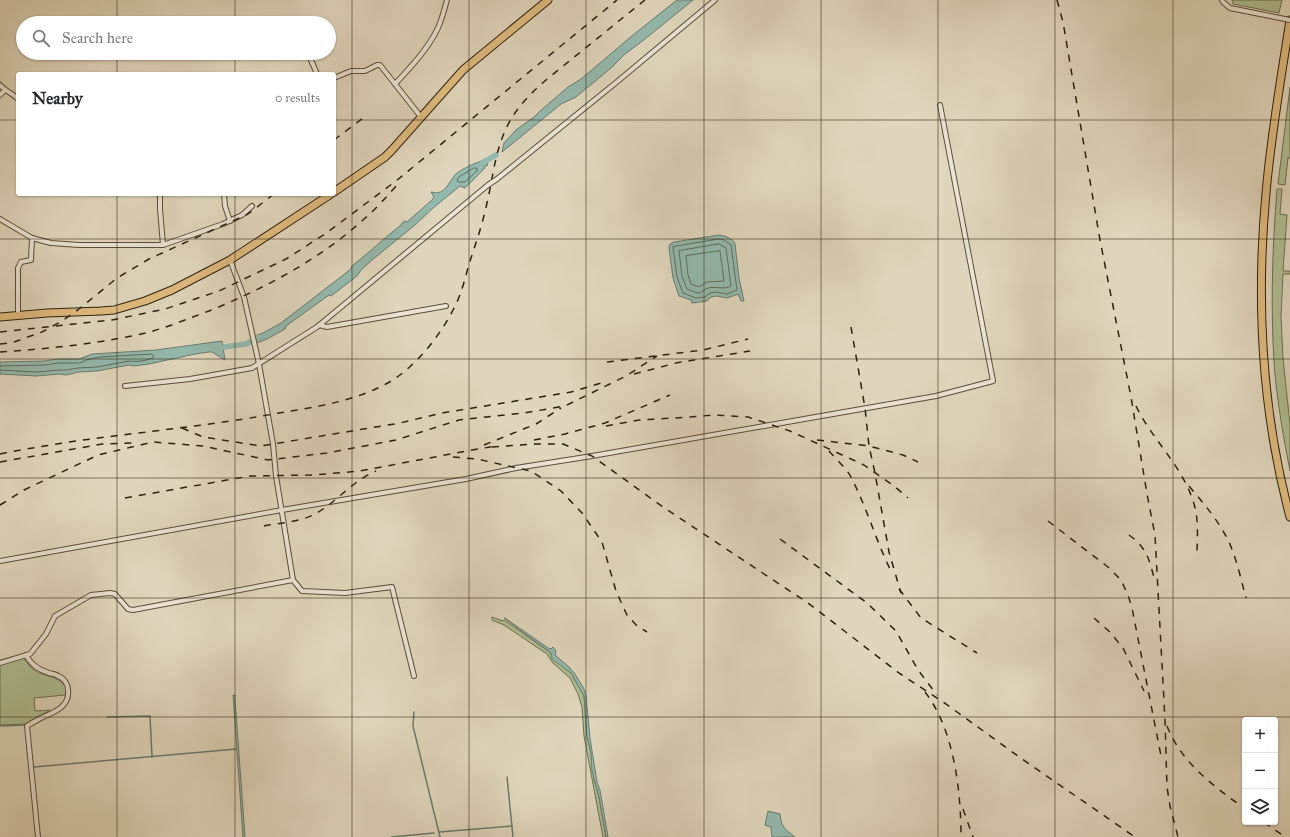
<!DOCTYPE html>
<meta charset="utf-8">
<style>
body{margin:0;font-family:"IM FELL Great Primer",serif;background:#f7f7f7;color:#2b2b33}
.controls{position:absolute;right:12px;bottom:12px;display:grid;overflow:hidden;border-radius:4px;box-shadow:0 1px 3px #0004}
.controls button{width:36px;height:36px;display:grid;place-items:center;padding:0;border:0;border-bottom:1px solid #e1e1e2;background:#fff;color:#2b2b33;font:20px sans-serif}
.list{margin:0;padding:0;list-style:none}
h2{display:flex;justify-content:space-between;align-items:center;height:52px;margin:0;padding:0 16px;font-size:17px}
h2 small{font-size:13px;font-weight:400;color:#7c7c81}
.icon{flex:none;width:22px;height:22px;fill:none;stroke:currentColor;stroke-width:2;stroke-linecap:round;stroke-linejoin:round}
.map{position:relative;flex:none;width:1290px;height:837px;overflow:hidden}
.search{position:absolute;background:#fff;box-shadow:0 1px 3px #0004;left:16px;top:16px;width:320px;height:44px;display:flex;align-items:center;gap:10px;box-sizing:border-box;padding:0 14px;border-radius:22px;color:#7c7c81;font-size:15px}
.panel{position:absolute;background:#fff;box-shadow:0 1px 3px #0004;left:16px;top:72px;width:320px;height:124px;border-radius:4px}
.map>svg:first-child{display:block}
</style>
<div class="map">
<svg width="1290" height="837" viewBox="0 0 1290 837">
<rect width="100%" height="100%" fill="#e0d6bd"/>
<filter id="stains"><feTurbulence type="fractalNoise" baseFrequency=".005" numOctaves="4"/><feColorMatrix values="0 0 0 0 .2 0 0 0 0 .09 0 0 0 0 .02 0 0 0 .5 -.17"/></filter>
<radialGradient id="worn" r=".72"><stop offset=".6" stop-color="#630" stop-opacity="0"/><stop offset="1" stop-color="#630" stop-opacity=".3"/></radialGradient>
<g fill="#afbe94" stroke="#6e6f52">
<path d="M1232,0H1282L1279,13L1233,4Z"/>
<path d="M1290,87V158H1288L1285,185L1278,184Z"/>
<path d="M1277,189H1282L1280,214L1287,215L1283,271H1290V274H1283L1281,317L1283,358L1290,425V471C1282,429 1274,385 1273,341C1271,290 1273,240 1277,189Z"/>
<path d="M492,617L503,621L504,620L551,653L571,673L584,696L587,736L591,753L594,779L599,797L606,837H603L584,736L582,707L578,694L570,678L553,663L547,654L504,625L492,620Z"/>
<path d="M23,658C27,662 29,666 34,670C45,678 64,675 67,692L65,695L34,698L35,711L50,710L26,724L0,725V664Z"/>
</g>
<g fill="#94b9ae" stroke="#6a7c6e">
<path d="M677,0H693L645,39L625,54L611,68L576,97L561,104L502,152L504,143L516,130L534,117L539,112L568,87L581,79L633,35Z"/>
<path d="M489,158L487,166H485L484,169L465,188L460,186L433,208L415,225L372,260L361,270L357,276L331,296L329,295L286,326L285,329L267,339L254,344L252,337L263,333L281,323L351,269L352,266C369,253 384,238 401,225L402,223L405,221L407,222L433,199L434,197L431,192C433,192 435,193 437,193C447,192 450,179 457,173C467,166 478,162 489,158Z"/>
<path d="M719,235C725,236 733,238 735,244L739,278L744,301H741L738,294L727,298L717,296L711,297L707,301L692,303L691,300L679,296L673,278L669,248L670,244L674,242Z"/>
<path d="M222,341L225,360L212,352H209L195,354L149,364L134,366L129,365L97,371L79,372L66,375L60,374L36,376L0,374V362L44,361L58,359H79L92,354L156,350Z"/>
<path d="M504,618H505L548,648L551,649L553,647L556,651L555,655L569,667L575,674L584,689L586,696L590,738L597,782L600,790L608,837H606L599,797L592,771L591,753L587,736L584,696L571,673L552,659L551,653Z"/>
<path d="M233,695H235V699L245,837H243Z"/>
<path d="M768,811L780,814C781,827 785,829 795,837H772L771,827L765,825Z"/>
</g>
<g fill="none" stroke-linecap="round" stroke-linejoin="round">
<g stroke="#606c5e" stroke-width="1">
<path d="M474,168H477V171L465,182H458L457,180L459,177Z"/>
<path d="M719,239L724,240L731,245L737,290L727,294L717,292L710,293L705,297L696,298L683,293L677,277L673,247Z"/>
<path d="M719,244L726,248L731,286C724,290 716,286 708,288C704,289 703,292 699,293C695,293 691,290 687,289L682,276L679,251Z"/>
<path d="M720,251L724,281L707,282L699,287L691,284L688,275L686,256Z"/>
<path d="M0,366L45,365L59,363H80L86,360L100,357L152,354L154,356L153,358C145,361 137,362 129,361L97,367L78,368L66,370H60L36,372L0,370"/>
</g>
<g stroke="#6a7c6e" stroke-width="1.5">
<path d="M414,712L413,726L440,837"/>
<path d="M107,717L150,716L152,757"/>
<path d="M0,726L26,725"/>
<path d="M34,767L236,749"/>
<path d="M507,777L513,837"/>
<path d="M439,832L512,826"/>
<path d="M391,837L434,833"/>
</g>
<g stroke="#94b9ae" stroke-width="5.5">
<path d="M482,163L496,155"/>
<path d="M217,348L246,344L257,338"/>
</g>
<defs>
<g id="minor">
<path d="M1222,0L1223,2L1230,8L1275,17"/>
<path d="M294,21V23"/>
<path d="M308,53L317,74"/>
<path d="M334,78L351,71H365L377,65H380L421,117"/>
<path d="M395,84C410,68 427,50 437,30C442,20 444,10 447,0"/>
<path d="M0,85C5,91 12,93 18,99"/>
<path d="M0,95L5,90"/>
<path d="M497,179L618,81L715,0"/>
<path d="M160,194V209L163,245"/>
<path d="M224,194L225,206L230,221"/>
<path d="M0,219L32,238L51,243L79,245H163L223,224L242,215L252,206"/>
<path d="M230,260L244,297L259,364L273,444L276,476L293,580L302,591L345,593L392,587L414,676"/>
<path d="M18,316V268L21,262L31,260L32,238"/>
<path d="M319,325L327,327L446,306"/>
<path d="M125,386L190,379L252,368L317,327L488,185"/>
<path d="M0,561L282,510L466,479L516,468L592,456L936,396L993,381L940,105"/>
<path d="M26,655C31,665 39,670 49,673C52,674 56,674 58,676C64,678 68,684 68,690C70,706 55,712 43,717C37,720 32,723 27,726L38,837"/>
<path d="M0,663L30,654L46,634L55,616L91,595L110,593L115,594L128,609L133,610L293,580"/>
</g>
<g id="primary">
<path d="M334,192L385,157L392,150L463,70L548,0"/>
<path d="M0,317L47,313L101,311L114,310L145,301L172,290L230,260L331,194"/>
</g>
<path id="trunk" d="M1290,20C1281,78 1271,135 1266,193C1256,301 1262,412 1290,517"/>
</defs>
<use href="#minor" stroke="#594e3a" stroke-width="6"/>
<use href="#primary" stroke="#2c200f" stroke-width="9"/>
<use href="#trunk" stroke="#2c200f" stroke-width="9"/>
<use href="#minor" stroke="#ebe4d4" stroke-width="4"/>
<use href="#primary" stroke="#e0bb7e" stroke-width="7"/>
<use href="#trunk" stroke="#e0bb7e" stroke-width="7"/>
<g stroke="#2c200f" stroke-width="1.5" stroke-dasharray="7 7" stroke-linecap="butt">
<path d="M1057,0L1063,22L1100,240L1131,397L1147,494L1155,535L1165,720L1167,787L1170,806L1178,837"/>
<path d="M334,140L367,115"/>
<path d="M851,327L865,408L869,446L875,473L889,552L901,593"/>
<path d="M0,332L112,320L165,309L219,291L286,259L325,234L396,181L617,0"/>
<path d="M0,344L11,343L42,332L62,321L79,309L117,278L149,259L248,214L274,194"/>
<path d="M0,352C47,349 95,344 141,334C164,329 187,319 209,311C265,288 319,260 364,219C376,209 387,196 398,184"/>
<path d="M607,362L703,350L748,339"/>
<path d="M634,374L676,363L750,351"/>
<path d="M1136,406C1154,444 1193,475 1197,520C1198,531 1197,543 1197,554"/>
<path d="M606,426L639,420L675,418L715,415L748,417L790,431L864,465L894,486L908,498"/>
<path d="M182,428L203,437L261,446L400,423L442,413L571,392L601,383"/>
<path d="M534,440L565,434L605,423L670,395"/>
<path d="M817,440L869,446L903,455L918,462"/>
<path d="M484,445L536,424L561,408"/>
<path d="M492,447L533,444H563L592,456L663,507L808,603L899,673L946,704L1022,759L1135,837"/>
<path d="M829,451C836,459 846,468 851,477C867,508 876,541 891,571"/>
<path d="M0,454C23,449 46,446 69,442C139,432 209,426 279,413C315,407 351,402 384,385C414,370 442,334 456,304C463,290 466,273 471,258C477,240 483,222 487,203C494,173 495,147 511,119C527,93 550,77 573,58C597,39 621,19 645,0"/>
<path d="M453,457L477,459L531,471L561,491L582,513L602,542L616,591L627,615L637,626L647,632"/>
<path d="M0,462L102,444L133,443"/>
<path d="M1189,486C1204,504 1219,521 1229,542C1237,560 1241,580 1246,598"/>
<path d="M125,498L250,476L314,475L360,471L472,450L496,446"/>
<path d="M0,505L24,490L98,455L153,442L203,446L268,460L327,453L396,440L459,420L524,413L565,406L626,376L657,356"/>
<path d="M1048,521L1108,567L1121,580L1128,595L1132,608L1162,761"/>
<path d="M264,526C280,523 300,522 315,514C337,502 352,481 376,471"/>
<path d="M1129,535C1146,547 1149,558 1154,578"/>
<path d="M780,539L867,603L896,631L918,670L937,695"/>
<path d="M899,589L921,618L977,653"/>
<path d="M1094,618L1110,632L1123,648L1144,691"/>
<path d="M925,692C954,729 961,791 961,837"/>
<path d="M1167,726C1182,764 1214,786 1245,809"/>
<path d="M963,809L973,837"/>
<path d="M1264,822L1285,837"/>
</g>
<defs>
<g id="minor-bridge">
<path d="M1275,17L1290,20"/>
<path d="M488,185L497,179"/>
</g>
</defs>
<use href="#minor-bridge" stroke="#594e3a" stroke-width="6" stroke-linecap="butt"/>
<use href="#minor-bridge" stroke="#ebe4d4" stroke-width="4"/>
</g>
<path fill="none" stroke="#2c200f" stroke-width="1" stroke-opacity="0.55" d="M117,0V23M235,0V23M352,0V837M469,0V837M586,0V837M704,0V837M821,0V837M938,0V837M1055,0V837M1173,0V837M117,53V74M235,53V74M0,120H18M334,120H1290M117,194V837M235,194V837M0,239H1290M0,359H1290M0,478H1290M0,598H1290M0,717H1290"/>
<rect width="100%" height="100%" filter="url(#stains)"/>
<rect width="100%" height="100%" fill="url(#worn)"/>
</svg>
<div class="controls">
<button>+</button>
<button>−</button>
<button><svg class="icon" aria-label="layers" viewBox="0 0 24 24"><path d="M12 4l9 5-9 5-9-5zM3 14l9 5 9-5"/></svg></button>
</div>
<div class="search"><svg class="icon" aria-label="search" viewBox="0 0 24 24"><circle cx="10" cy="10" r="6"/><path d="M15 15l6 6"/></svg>Search here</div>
<section class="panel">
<h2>Nearby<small>0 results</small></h2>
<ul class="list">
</ul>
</section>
</div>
